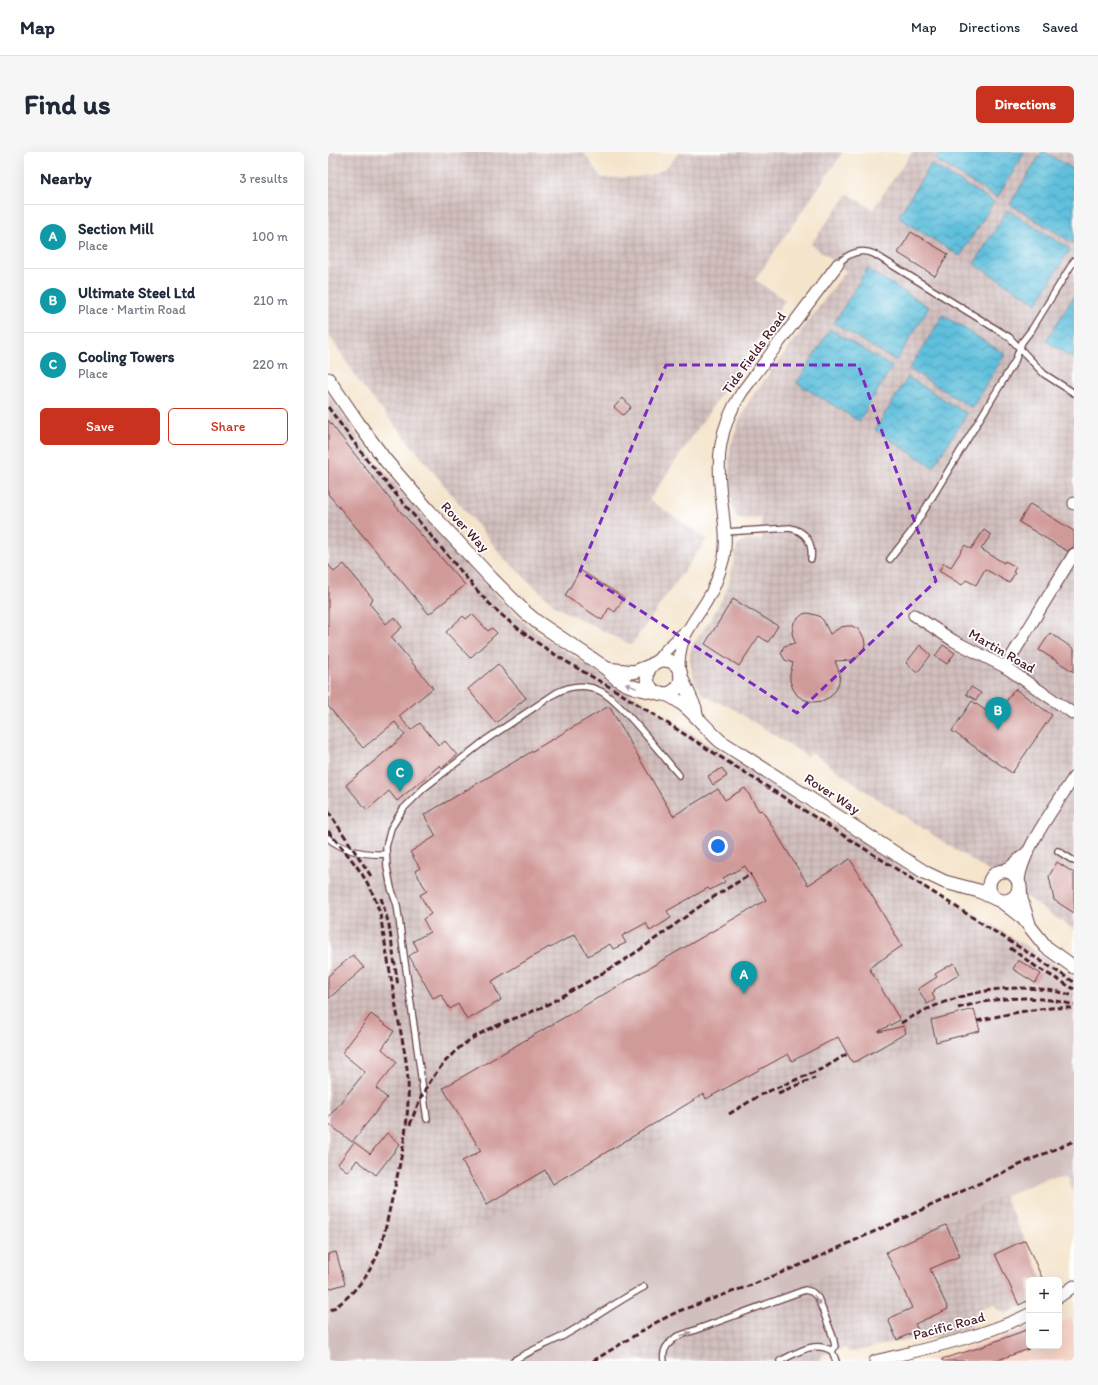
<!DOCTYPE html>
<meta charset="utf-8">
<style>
body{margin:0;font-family:Itim,sans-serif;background:#f6f6f7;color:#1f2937}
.controls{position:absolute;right:12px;bottom:12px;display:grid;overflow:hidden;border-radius:6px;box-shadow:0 4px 16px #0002}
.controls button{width:36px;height:36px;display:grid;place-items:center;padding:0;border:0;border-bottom:1px solid #e0e1e3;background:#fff;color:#1f2937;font:20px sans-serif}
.you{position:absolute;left:390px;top:694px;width:14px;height:14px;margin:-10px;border:3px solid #fff;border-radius:50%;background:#1a73e8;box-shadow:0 0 0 6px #1a73e833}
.badge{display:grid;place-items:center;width:26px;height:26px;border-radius:50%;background:#c8321e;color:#fff;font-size:13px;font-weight:700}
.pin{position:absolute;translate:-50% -33px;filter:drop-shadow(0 1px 2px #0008)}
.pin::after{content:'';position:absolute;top:21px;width:14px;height:12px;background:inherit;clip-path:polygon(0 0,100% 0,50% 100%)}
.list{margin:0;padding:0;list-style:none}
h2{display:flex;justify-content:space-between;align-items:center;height:52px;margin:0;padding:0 16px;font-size:17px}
h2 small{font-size:13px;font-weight:400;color:#747a83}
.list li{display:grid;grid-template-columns:26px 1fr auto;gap:12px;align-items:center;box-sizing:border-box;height:64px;padding:0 16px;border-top:1px solid #e0e1e3}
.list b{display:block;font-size:15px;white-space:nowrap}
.list p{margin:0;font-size:13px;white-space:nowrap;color:#747a83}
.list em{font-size:13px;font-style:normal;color:#747a83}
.actions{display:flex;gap:8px;padding:12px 16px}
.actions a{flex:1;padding:9px 0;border:1px solid #c8321e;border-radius:6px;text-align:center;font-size:14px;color:#c8321e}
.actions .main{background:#c8321e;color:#fff}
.map{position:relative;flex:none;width:746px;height:1209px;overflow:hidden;border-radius:6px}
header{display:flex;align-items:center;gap:24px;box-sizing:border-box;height:56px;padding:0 20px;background:#fff;border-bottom:1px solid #e0e1e3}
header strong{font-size:19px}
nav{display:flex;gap:22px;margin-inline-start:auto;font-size:14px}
.intro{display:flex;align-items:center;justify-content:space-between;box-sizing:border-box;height:96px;padding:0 24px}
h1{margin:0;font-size:28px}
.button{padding:10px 18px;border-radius:6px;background:#c8321e;color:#fff;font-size:14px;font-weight:700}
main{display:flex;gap:24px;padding:0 24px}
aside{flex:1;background:#fff;border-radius:6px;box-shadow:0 4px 16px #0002}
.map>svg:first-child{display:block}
</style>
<header>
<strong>Map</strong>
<nav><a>Map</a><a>Directions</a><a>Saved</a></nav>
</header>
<div class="intro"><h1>Find us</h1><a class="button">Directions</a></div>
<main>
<aside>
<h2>Nearby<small>3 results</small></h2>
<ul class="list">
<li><span class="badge" style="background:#0f9aa8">A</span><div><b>Section Mill</b><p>Place</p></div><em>100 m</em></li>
<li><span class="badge" style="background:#0f9aa8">B</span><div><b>Ultimate Steel Ltd</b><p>Place · Martin Road</p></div><em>210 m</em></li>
<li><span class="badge" style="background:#0f9aa8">C</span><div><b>Cooling Towers</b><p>Place</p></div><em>220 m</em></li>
</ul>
<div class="actions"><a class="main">Save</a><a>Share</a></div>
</aside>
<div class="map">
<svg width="746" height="1209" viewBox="0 0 746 1209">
<defs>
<pattern id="industrial-grid" width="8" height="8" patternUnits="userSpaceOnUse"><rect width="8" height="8" fill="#d1bfbe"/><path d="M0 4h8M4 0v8" fill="none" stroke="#b5a4a3"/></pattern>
<pattern id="water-waves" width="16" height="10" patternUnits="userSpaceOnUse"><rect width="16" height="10" fill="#5ebfdc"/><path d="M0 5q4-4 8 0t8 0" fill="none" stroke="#509bb3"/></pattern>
</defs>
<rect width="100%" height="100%" fill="#fff"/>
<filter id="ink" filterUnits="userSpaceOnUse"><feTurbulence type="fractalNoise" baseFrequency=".025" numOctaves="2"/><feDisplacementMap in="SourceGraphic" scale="8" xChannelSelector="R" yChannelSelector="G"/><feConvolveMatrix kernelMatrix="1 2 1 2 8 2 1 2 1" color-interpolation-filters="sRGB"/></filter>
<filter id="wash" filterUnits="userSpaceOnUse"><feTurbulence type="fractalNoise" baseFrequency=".012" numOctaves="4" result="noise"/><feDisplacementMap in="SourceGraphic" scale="16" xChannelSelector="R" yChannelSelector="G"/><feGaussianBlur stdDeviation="0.9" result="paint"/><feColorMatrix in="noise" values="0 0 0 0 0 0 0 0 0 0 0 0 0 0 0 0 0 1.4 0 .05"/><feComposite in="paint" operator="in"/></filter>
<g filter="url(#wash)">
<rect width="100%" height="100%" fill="#f4e4cb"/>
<path fill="#f6d2c4" d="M742,1165L746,1175V1209H589L626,1200L652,1192L686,1180L701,1173V1194H731V1172Z"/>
<g fill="url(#industrial-grid)">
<path d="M0,0H255L274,26L308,25L327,22L339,15L352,0H515L427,128L457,148L321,348L379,387L303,493L228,455L178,408L32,231L0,181Z"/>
<path d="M584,0H746V778L656,716L539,640L482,599L479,604L399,553L388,550L374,542L366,529L362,509V502L365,492L384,465L398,439L402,427L409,393L415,389L434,388L433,366L413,367L408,364L405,355L401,310L402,296L411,269L423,246L518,119L483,92L520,42L545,57Z"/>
<path d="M0,242L42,301L84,352L181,457L206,479L379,591L746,825L0,1209Z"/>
<path d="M675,1042L697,1088L701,1128V1151L679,1161L671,1159L665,1152L647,1161L648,1170L634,1178L596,1188L594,1184L541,1196L527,1200H521L517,1196L492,1204V1209H284L326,1189L468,1135Z"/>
</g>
<path fill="#d1bfbe" d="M694,791L746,825V1038L744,1039L740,1023L721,1025L676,1045L674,1042L468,1135L326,1189L284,1209H0V1145L21,1132L32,1121L38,1112L52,1067L64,1069L57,1096L47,1120L32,1139L113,1097L148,1075L171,1063L377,969L378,963L446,933L449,938L484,924L486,929L500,923L595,900L587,871L618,853L633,847L630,842L657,835L670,834Z"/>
<g fill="url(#water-waves)" stroke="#546f84">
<path d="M611,0H697L669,46L607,7Z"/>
<path d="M714,0H717L746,18V89L745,91L682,52Z"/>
<path d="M603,12L666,50L632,104L570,65Z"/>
<path d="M679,58L742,97L709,151L646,112Z"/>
<path d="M539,117L601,155L568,209L506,171Z"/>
<path d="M746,144V207L718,189Z"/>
<path d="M615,163L677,202L644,256L581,217Z"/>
<path d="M502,177L564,215L531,269L469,231Z"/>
<path d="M580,225L639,262L605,315L547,278Z"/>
</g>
<g id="blocks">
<g fill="#d09a99">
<path d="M583,80L620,102L607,124L570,101Z"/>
<path d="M295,246L303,255L295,263L286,255Z"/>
<path d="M0,268L65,351L137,433L101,462L0,342Z"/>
<path d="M702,352L746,379V393L745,395L739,399L691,370Z"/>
<path d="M656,378L663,383L653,397L676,411L677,409L688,415L685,420L687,421L681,431L657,417L648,433L638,428L634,433L611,419L616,411L623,415L637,393L643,397Z"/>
<path d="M0,412L6,420L16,412L45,447L41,451L58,472L66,465L74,475L63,485L105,536L71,564L83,578L92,571L111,594L117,589L129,603L114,616L112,613L69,649L61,639L39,658L18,633L77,583L67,570L35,596L0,554Z"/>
<path d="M252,418L296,446L287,460L281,456L274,468L237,444Z"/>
<path d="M405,447L450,474L440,490L431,484L411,514L377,492Z"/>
<path d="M480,461L491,464L495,468L502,482L513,475L519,474H524L530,477L536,486L537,492L536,497L529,506L523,508L507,509L512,522L511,530L508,538L502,545L494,549L486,550L477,548L470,544L465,537L462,529V522L465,511L457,508L453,501L456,494L467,491L464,481L466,470L475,462Z"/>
<path d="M144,462L160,479L164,476L169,481L142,506L118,480L135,464L138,467Z"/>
<path d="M722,481L746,497V520L711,498Z"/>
<path d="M592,493L603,503L589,521L578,511Z"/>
<path d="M615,493L627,501L619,512L607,504Z"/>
<path d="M170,512L198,546L168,571L140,537Z"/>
<path d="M643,535L653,541L648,548L638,542Z"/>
<path d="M687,537L724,563L684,621L624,579L644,549L667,565Z"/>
<path d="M281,554L345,664L390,637L397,648L417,636L431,659L434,658L480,733L522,707L574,794L541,816L572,868L551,879V880L576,874L578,881L529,909L524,910L510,885L464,909L460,902L378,947L376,942L225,1032L217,1018L159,1052L134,1009L153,999L115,936L438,748L417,714L395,726L397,730L382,738L380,736L339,759L343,766L322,779L318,771L294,784L298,791L285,797L282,792L260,804L247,782L222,796L221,795L164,829L173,848L139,868L130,852L122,857L113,842L105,846L81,804L90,798L85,789L102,780L95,767L103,762L92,743L99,739L87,719L92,716L82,700L108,684L96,663Z"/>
<path d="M394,616L399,624L385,633L380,624Z"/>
<path d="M729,710L746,721V761L726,748L721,724Z"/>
<path d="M25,803L36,816L0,847V824Z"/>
<path d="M690,808L713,822L707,831L685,817Z"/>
<path d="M626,811L632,822L606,838L607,839L604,841L607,848L599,852L590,837L609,825L607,822Z"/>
<path d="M646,857L652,879L608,890L603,868Z"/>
<path d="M43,862L66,879L54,897L69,910L48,936L59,946L24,990L0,971V966L37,920L14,901Z"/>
<path d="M59,981L72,992L48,1023L29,1008L20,1020L10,1012L26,990L42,1002Z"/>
<path d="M618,1073L632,1104L602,1117L620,1157L587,1172L590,1178L569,1188L560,1167L584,1156L558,1100Z"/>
<path d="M697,1088L715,1128H701V1148L691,1153L667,1102Z"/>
<path d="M8,1100L17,1132L0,1137V1102Z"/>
<path d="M701,1177V1197L667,1209H615L614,1207L657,1194V1193Z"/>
</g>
</g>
</g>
<g filter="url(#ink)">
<use href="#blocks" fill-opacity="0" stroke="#643d43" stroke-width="1"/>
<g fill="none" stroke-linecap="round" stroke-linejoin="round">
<defs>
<g id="service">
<path d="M510,112C519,102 532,96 546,102L681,185L716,222L746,241"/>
<path d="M397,380L462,376C478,379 485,391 483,407"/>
<path d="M562,407L583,380L687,209L694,190L704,177L746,109"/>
<path d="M0,686C16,699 37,703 58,702"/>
<path d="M730,699L746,709"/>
<path d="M99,967L69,753L63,736L59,715L58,695L63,676L75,657L96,636L159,587L228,541C243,533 258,531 274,540C281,544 287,550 293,556C314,577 332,601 351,623"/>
<path d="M185,1209C201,1199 218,1193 235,1184C262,1169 288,1150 316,1135"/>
<path d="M336,1209C334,1197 339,1193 348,1185L477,1138L484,1140L490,1146L505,1185L507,1194L504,1199"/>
<path d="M452,1209C469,1201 486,1188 504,1199L508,1209"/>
</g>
<g id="minor">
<path d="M746,351V352"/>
<path d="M586,463L626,489L677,515L746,562"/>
<path d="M328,510L338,498L357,480"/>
<path d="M677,515L746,402"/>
<path d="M351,516C351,507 352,498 355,489C360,475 370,463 378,450C387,436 392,421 396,405C399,387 396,369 394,351C388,308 390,277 414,240L510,112"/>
<path d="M674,719L682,715L699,700"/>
<path d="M691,729C694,698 729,652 746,625"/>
<path d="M731,1145L746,1134"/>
<path d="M547,1209C600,1196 652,1186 701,1162"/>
</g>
<g id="tertiary">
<path d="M0,227L30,271L58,309L101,359L164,427L197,460L209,470L279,517C291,534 314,538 333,541"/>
<circle cx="336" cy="525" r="17"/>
<path d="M279,517L306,520L324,513"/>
<path d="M353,525L367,556L368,564"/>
<path d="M337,542C358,549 376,575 392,589L598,721L617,730L651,739L668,747"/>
<circle cx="676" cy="734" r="15"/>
<path d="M692,734L693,747L701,772"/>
<path d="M673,749L695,766L718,795L746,815"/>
</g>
</defs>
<use href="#service" stroke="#643d43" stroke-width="8"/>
<use href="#minor" stroke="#643d43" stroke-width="13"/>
<use href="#tertiary" stroke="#643d43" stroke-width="15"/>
<use href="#service" stroke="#fff" stroke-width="5.5"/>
<use href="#minor" stroke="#fff" stroke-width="11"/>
<use href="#tertiary" stroke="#fff" stroke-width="13"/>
<g stroke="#4a1f2b" stroke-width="3" stroke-dasharray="6 3" stroke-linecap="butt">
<path d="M0,255L39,308L153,443C192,484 238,510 287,538L746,830"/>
<path d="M0,659L43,724"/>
<path d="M0,679C23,707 42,726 52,762C58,797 64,832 70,866C74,887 79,908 80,929C82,973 71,1017 61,1060C57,1078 54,1096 45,1112C35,1131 19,1148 0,1160"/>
<path d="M53,746L61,773L70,834"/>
<path d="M682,796L710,816L746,837"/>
<path d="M630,856C669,845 707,842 746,853"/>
<path d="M649,869C680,862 712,854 744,856"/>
<path d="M573,871C625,840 688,826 746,844"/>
<path d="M450,941L487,926"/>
<path d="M401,962L434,942L496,916L519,902"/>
<path d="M82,973C92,943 107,917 130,897C157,873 193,867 224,850C248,836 272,823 295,809C321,792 346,773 371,755C388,743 405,733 423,722"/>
<path d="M265,1209L327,1171L351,1159L426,1132L482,1109L709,1005L746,989"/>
</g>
</g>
<defs><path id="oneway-solid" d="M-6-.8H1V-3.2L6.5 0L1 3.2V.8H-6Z"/></defs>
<g fill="#ae9aa0">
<use href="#oneway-solid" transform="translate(303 534) rotate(-158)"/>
<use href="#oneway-solid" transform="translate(489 1148) rotate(58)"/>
<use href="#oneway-solid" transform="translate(358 1182) rotate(-20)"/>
</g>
</g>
<path fill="none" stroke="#7b2cbf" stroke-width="3" stroke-dasharray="8 5" stroke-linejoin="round" d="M338,213H530L608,429L469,561L252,419Z"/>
<g text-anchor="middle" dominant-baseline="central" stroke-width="3.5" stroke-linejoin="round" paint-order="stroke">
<g font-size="14" fill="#4a1f2b" stroke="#fff">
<text transform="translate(426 201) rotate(-54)">Tide Fields Road</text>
<text transform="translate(137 375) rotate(47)">Rover Way</text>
<text transform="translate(674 499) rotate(30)">Martin Road</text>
<text transform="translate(504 642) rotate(33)">Rover Way</text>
<text transform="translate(621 1174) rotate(-15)">Pacific Road</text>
</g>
</g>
</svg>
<div class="controls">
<button>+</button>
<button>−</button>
</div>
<div class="you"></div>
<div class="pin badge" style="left:416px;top:842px;background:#0f9aa8">A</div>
<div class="pin badge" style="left:670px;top:578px;background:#0f9aa8">B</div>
<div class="pin badge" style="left:72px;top:640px;background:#0f9aa8">C</div>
</div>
</main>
